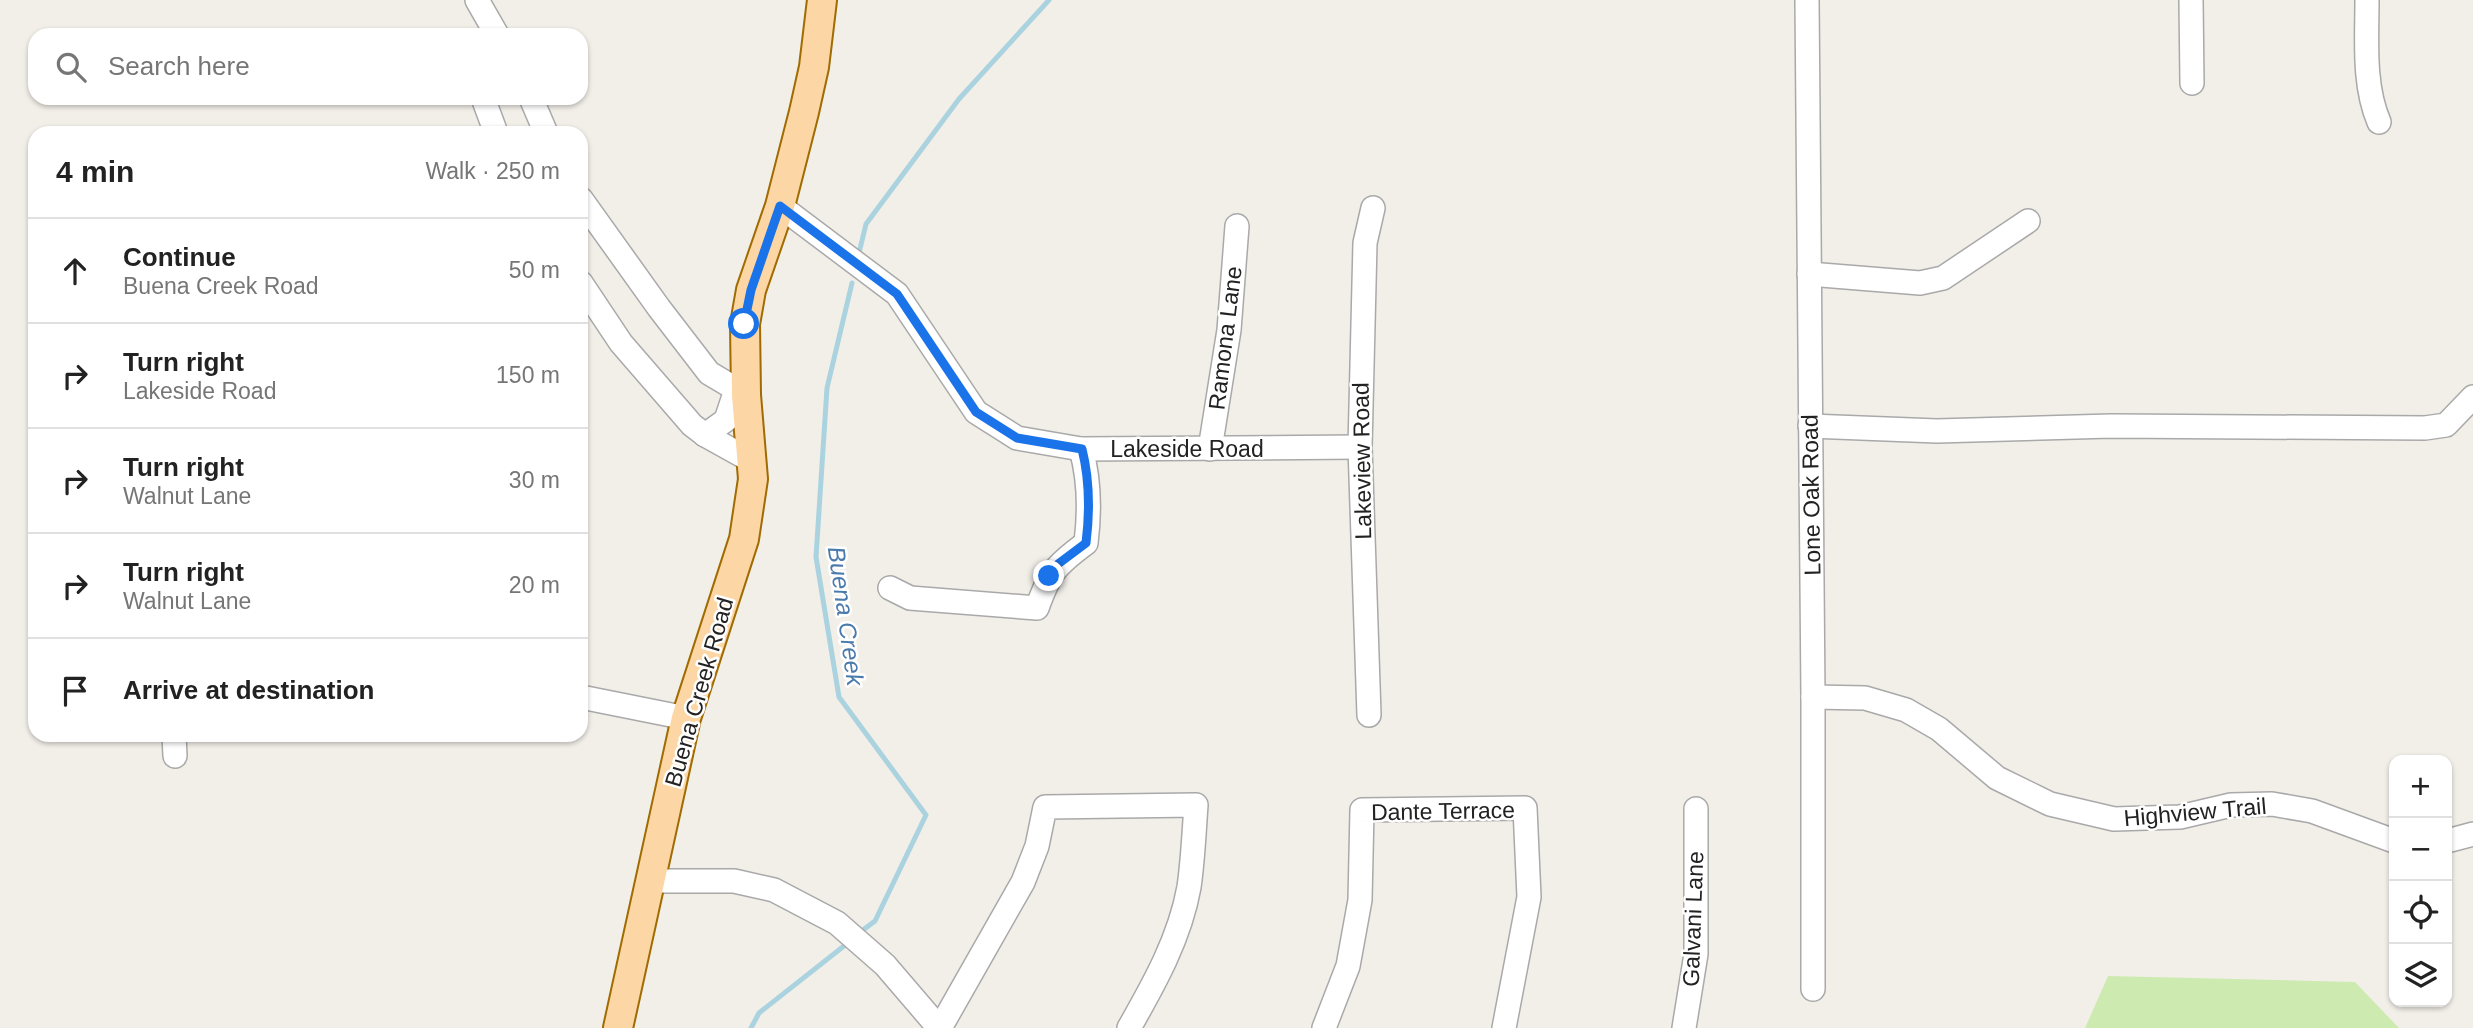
<!DOCTYPE html>
<meta charset="utf-8">
<style>
body{margin:0;font-family:Helvetica,sans-serif;background:#f2f2f2;color:#222}
.controls{position:absolute;right:21px;bottom:21px;display:grid;overflow:hidden;border-radius:14px;box-shadow:0 2px 5px #0004}
.controls button{width:63px;height:63px;display:grid;place-items:center;padding:0;border:0;border-bottom:2px solid #e0e0e0;background:#fff;color:#222;font:35px sans-serif}
.stop{position:absolute;width:21px;height:21px;margin:-16px;border:5px solid #1a73e8;border-radius:50%;background:#fff}
.stop.end{background:#1a73e8;border-color:#fff;box-shadow:0 2px 7px #0008}
.list{margin:0;padding:0;list-style:none}
h2{display:flex;justify-content:space-between;align-items:center;height:91px;margin:0;padding:0 28px;font-size:30px}
h2 small{font-size:23px;font-weight:400;color:#767676}
.list li{display:grid;grid-template-columns:46px 1fr auto;gap:21px;align-items:center;box-sizing:border-box;height:105px;padding:0 28px;border-top:2px solid #e0e0e0}
.list b{display:block;font-size:26px;white-space:nowrap}
.list p{margin:0;font-size:23px;white-space:nowrap;color:#767676}
.list em{font-size:23px;font-style:normal;color:#767676}
.icon{flex:none;width:38px;height:38px;fill:none;stroke:currentColor;stroke-width:2;stroke-linecap:round;stroke-linejoin:round}
.map{position:relative;flex:none;width:2473px;height:1028px;overflow:hidden}
.search{position:absolute;background:#fff;box-shadow:0 2px 5px #0004;left:28px;top:28px;width:560px;height:77px;display:flex;align-items:center;gap:18px;box-sizing:border-box;padding:0 24px;border-radius:21px;color:#767676;font-size:26px}
.panel{position:absolute;background:#fff;box-shadow:0 2px 5px #0004;left:28px;top:126px;width:560px;height:616px;border-radius:21px}
.map>svg:first-child{display:block}
</style>
<div class="map">
<svg width="2473" height="1028" viewBox="0 0 2473 1028">
<rect width="100%" height="100%" fill="#f2efe9"/>
<path fill="#cdebb0" d="M2108,976L2355,982L2399,1028H2085Z"/>
<g fill="none" stroke-linecap="round" stroke-linejoin="round">
<g stroke="#aad3df" stroke-width="5">
<path d="M859,253L866,224L959,99L1049,0"/>
<path d="M852,283L827,388L816,557L839,697L926,815L875,921L859,933"/>
<path d="M751,1028L759,1013L849,942"/>
</g>
<defs>
<g id="minor">
<path d="M477,0L497,35"/>
<path d="M1807,0L1813,697V989"/>
<path d="M2191,0L2192,83"/>
<path d="M2367,0C2367,40 2363,85 2379,122"/>
<path d="M483,98L496,133"/>
<path d="M531,98L546,133"/>
<path d="M581,199L659,308L709,373L746,395"/>
<path d="M780,206L897,294L976,412L1017,438L1081,449L1360,447"/>
<path d="M1809,274L1920,283L1943,278L2028,221"/>
<path d="M581,283L621,343L692,425L705,435L750,460"/>
<path d="M1810,426L1937,431L2111,426L2425,428L2446,425L2473,397"/>
<path d="M705,435L726,420L736,390"/>
<path d="M1210,449L1229,330L1237,226"/>
<path d="M890,588L910,598L1037,608C1050,572 1055,566 1086,543C1090,511 1090,481 1081,449"/>
<path d="M581,697L686,718"/>
<path d="M1813,697L1865,698L1906,710L1939,729L1997,778L2050,804L2114,819L2180,817L2231,805L2272,804L2312,811L2394,841"/>
<path d="M1369,715L1360,447L1365,243L1373,208"/>
<path d="M174,735L175,756"/>
<path d="M2447,841L2473,834"/>
<path d="M649,881H734L774,890L837,923L885,965L939,1028"/>
<path d="M940,1028L1023,882L1037,846L1045,807L1196,805C1194,832 1193,860 1189,887C1180,938 1154,984 1129,1028"/>
<path d="M1324,1028L1348,966L1360,900L1362,810L1525,808L1529,897L1504,1028"/>
<path d="M1684,1028L1696,954V809"/>
</g>
<path id="major" d="M618,1028L686,718L744,539L753,479L746,395L745,324L751,290L780,206L804,112L814,67L822,0"/>
</defs>
<use href="#minor" stroke="#a9a9a9" stroke-width="26"/>
<use href="#major" stroke="#a06b00" stroke-width="32"/>
<use href="#minor" stroke="#fff" stroke-width="23"/>
<use href="#major" stroke="#fcd6a4" stroke-width="28"/>
</g>
<g fill="none" stroke-linecap="round" stroke-linejoin="round">
<path stroke="#1a73e8" stroke-width="9" d="M744,324L751,290L780,206L897,294L976,412L1017,438L1082,449C1090,481 1090,511 1086,543L1058,564L1049,576"/>
</g>
<g text-anchor="middle" dominant-baseline="central" stroke-width="5" stroke-linejoin="round" paint-order="stroke">
<g font-size="23" fill="#222" stroke="#fff">
<text transform="translate(1225 338) rotate(-83)">Ramona Lane</text>
<text x="1187" y="449">Lakeside Road</text>
<text transform="translate(1362 461) rotate(-91)">Lakeview Road</text>
<text transform="translate(1811 495) rotate(-91)">Lone Oak Road</text>
<text transform="translate(699 692) rotate(-74)">Buena Creek Road</text>
<text transform="translate(1443 811) rotate(-1)">Dante Terrace</text>
<text transform="translate(2195 812) rotate(-5)">Highview Trail</text>
<text transform="translate(1693 919) rotate(-88)">Galvani Lane</text>
</g>
<g font-size="24" font-style="italic" fill="#4a7aab" stroke="#fff">
<text transform="translate(846 616) rotate(82)">Buena Creek</text>
</g>
</g>
</svg>
<div class="controls">
<button>+</button>
<button>−</button>
<button><svg class="icon" aria-label="locate" viewBox="0 0 24 24"><circle cx="12" cy="12" r="6"/><path d="M12 2v4M12 18v4M2 12h4M18 12h4"/></svg></button>
<button><svg class="icon" aria-label="layers" viewBox="0 0 24 24"><path d="M12 4l9 5-9 5-9-5zM3 14l9 5 9-5"/></svg></button>
</div>
<div class="stop" style="left:744px;top:324px"></div>
<div class="stop end" style="left:1049px;top:576px"></div>
<div class="search"><svg class="icon" aria-label="search" viewBox="0 0 24 24"><circle cx="10" cy="10" r="6"/><path d="M15 15l6 6"/></svg>Search here</div>
<section class="panel">
<h2>4 min<small>Walk · 250 m</small></h2>
<ul class="list">
<li><svg class="icon" aria-label="ahead" viewBox="0 0 24 24"><path d="M12 20V5M6 11l6-6 6 6"/></svg><div><b>Continue</b><p>Buena Creek Road</p></div><em>50 m</em></li>
<li><svg class="icon" aria-label="right" viewBox="0 0 24 24"><path d="M7 20v-9h11M14 6l5 5-5 5"/></svg><div><b>Turn right</b><p>Lakeside Road</p></div><em>150 m</em></li>
<li><svg class="icon" aria-label="right" viewBox="0 0 24 24"><path d="M7 20v-9h11M14 6l5 5-5 5"/></svg><div><b>Turn right</b><p>Walnut Lane</p></div><em>30 m</em></li>
<li><svg class="icon" aria-label="right" viewBox="0 0 24 24"><path d="M7 20v-9h11M14 6l5 5-5 5"/></svg><div><b>Turn right</b><p>Walnut Lane</p></div><em>20 m</em></li>
<li><svg class="icon" aria-label="arrive" viewBox="0 0 24 24"><path d="M6 21V4h12l-3 4 3 4H6"/></svg><div><b>Arrive at destination</b></div></li>
</ul>
</section>
</div>
